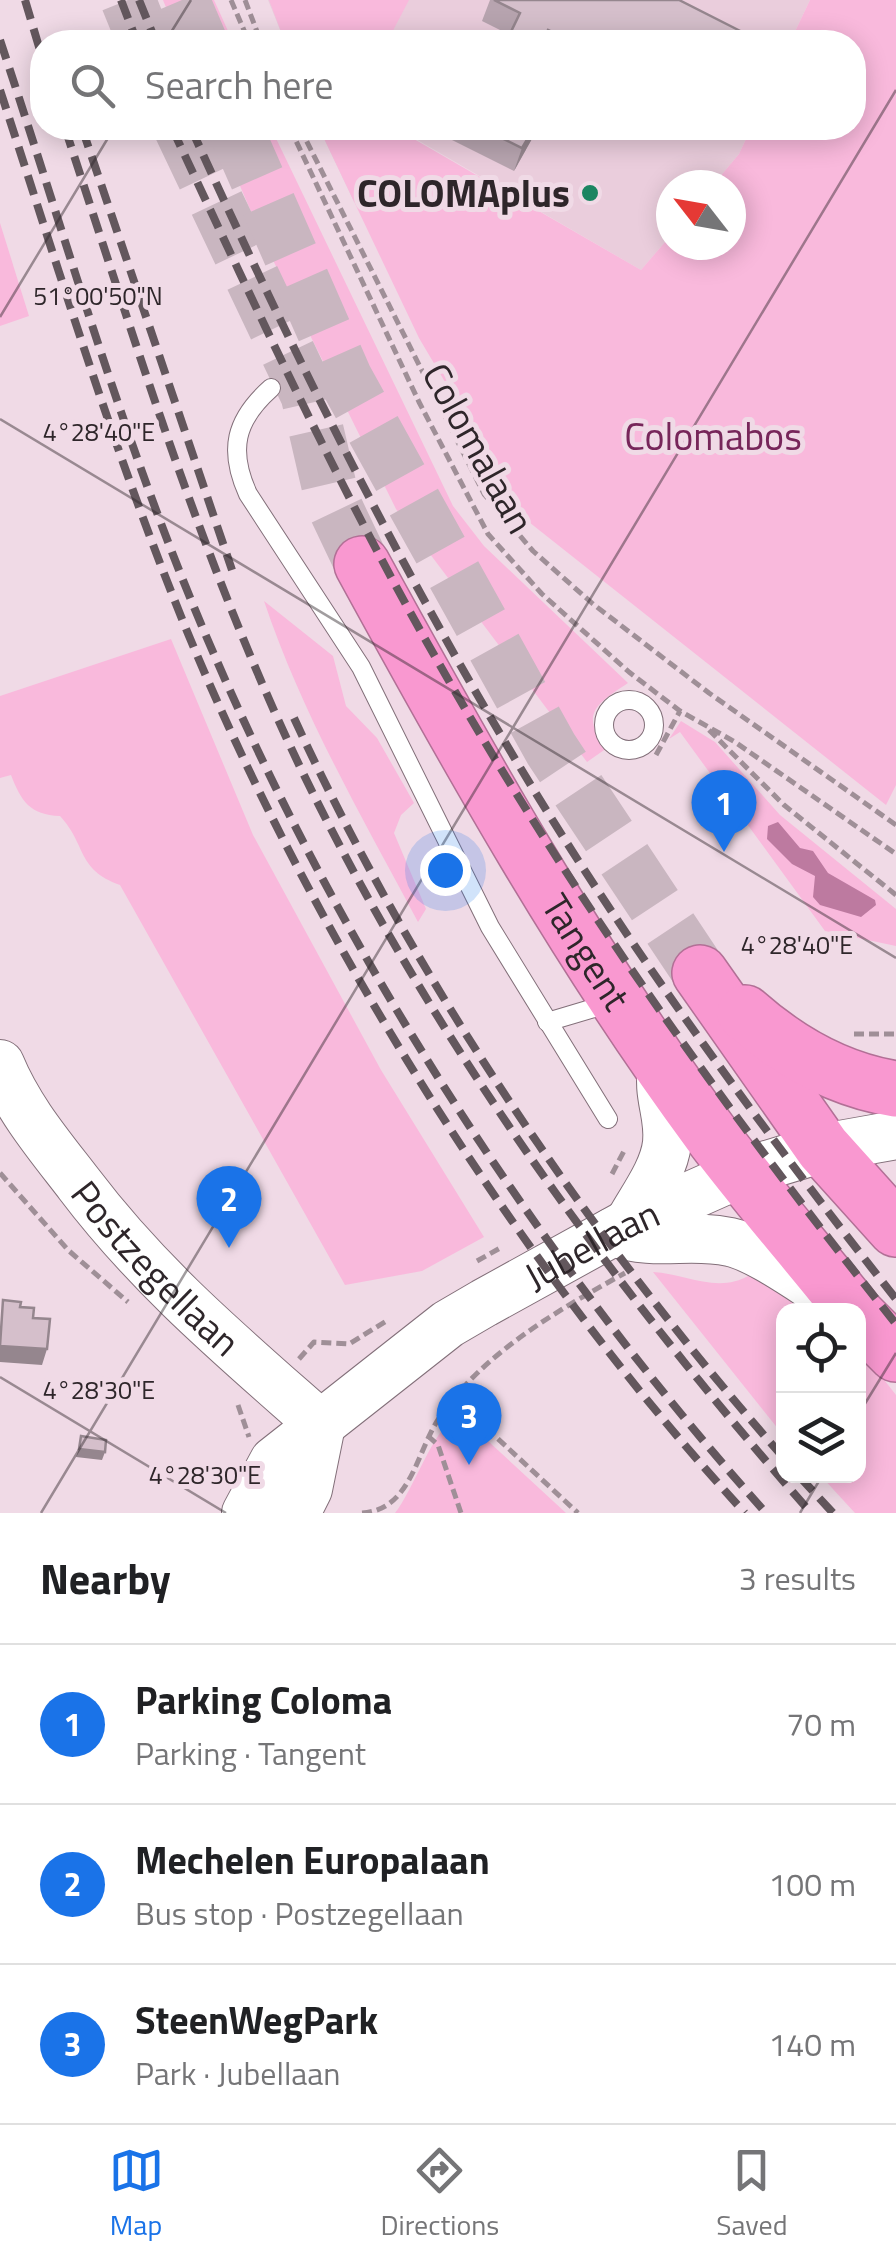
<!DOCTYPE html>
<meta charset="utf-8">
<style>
body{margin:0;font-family:"Titillium Web",sans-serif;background:#f6f6f6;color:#202124}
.controls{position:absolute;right:30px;bottom:30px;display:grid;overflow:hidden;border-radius:20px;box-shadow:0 5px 25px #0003}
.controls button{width:90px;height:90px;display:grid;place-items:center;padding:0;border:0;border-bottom:2px solid #e0e0e0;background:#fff;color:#202124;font:50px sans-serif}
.compass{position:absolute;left:656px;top:170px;width:90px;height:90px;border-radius:50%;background:#fff;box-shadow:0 5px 25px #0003;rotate:301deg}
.you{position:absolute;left:445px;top:870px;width:35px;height:35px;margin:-25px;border:8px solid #fff;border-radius:50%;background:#1a73e8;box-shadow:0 0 0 15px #1a73e833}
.badge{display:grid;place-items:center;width:65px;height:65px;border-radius:50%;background:#1a73e8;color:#fff;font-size:32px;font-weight:700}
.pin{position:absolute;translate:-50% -82px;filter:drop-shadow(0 2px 5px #0008)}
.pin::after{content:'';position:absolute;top:52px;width:35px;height:30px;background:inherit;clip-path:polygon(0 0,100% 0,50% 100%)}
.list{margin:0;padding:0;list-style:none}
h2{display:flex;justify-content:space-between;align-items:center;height:130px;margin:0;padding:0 40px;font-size:42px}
h2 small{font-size:32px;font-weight:400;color:#757577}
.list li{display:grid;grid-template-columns:65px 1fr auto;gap:30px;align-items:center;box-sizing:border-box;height:160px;padding:0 40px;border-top:2px solid #e0e0e0}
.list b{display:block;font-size:38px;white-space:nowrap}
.list p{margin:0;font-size:32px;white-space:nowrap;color:#757577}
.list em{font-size:32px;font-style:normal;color:#757577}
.icon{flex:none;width:55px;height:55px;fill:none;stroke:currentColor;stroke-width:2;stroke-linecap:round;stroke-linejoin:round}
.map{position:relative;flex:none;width:896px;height:1513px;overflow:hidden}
.search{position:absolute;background:#fff;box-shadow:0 5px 25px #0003;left:30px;right:30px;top:30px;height:110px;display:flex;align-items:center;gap:25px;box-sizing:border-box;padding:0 35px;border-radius:40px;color:#757577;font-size:38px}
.sheet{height:610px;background:#fff}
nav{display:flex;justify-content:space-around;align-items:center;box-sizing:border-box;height:140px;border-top:2px solid #e0e0e0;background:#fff;font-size:28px;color:#757577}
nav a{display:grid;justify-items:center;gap:5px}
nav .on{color:#1a73e8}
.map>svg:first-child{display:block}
</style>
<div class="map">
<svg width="896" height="1513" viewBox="0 0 896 1513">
<rect width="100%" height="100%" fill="#f0dae6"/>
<g fill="#eacddc">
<path d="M268,0H810L790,42H285Z"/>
<path d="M319,128H751L739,154L713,185H671V235L641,270L402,131L354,202Z"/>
</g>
<g fill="#f9b9dc">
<path d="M163,0H214L233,42H180Z"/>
<path d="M269,0H409L387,42H285Z"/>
<path d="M810,0H896V785L886,805L510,507L487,453L419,338L319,128H395L641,270L671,235V245H731V185H713L739,154L751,128H854V42H790Z"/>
<path d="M215,128H271L453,506L484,546L628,683C598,703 578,714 607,748L587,762L396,509L265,244Z"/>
<path d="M0,223L29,316L0,326Z"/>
<path d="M264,601L333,656L346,706L377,738L414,803L401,815L394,833L426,909L418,922C362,817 302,714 264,601Z"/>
<path d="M171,639L253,835L381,1070L484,1237L422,1271L345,1285L120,885C76,869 87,845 60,816C30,815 21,801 11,775L0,778V696Z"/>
<path d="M681,721L715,742L780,815L896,909V946L825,931L680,732L669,739Z"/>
<path d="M653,1272C686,1274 718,1294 750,1275L823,1310H784L783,1435Z"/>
<path d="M859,1348L896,1395V1513H855L821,1476H858Z"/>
<path d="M456,1418L475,1429L566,1513H395C413,1491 434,1427 456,1418Z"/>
</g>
<path fill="#bd7aa0" d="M778,822L800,848L813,851L828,873L875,900L876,905L861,917L820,905L813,897L815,876L792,864L767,839L768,826Z"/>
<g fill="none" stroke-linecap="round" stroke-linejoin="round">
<g stroke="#c9b6c0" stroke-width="55" stroke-dasharray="55 28" stroke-linecap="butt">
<path d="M128,0L145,42"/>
<path d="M182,0L200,42"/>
<path d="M181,128L308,395L333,503L362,564"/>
<path d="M235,128L345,378L551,749L700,973"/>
</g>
<defs>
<g id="lane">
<path d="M271,388C235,420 228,450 248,494L361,667L490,927L608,1119"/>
<circle cx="629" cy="725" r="25"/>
<path d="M547,1022L614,1002"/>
</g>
<g id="secondary">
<path id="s1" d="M0,1064C19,1110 49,1145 79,1184C150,1278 234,1348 321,1425"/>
<path d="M629,1223C642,1199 664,1171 667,1143C670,1113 656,1096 663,1063"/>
<path d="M613,1232C658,1247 687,1233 730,1242C762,1249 811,1287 841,1304"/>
<path id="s2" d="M246,1513L274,1461L448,1324L484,1303L629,1223L744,1172L823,1148L896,1135"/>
<path d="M296,1513L308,1489L321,1425"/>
</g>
<g id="highway">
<path id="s3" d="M362,564C468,758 578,955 710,1133C755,1193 806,1251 853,1310"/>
<path d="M700,973L823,1148L896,1229"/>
<path d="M745,1013C788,1051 838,1080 896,1089"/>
<path d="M858,1316L896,1354"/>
</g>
</defs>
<use href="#lane" stroke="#826f79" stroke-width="20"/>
<use href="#secondary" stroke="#826f79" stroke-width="50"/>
<use href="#highway" stroke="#b27096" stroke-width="58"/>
<g stroke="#9f8f97" stroke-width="5" stroke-dasharray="10 5" stroke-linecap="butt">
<path d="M231,0L249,42"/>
<path d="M245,0L261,42"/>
<path d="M290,128L419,402L488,534L542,594L629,672L680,711L735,742L896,854"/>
<path d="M300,128L484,494L533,551L593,604L709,693L896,825"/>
<path d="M709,730L784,805L896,895"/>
<path d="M656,755L680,711"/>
<path d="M854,1034H896"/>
<path d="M0,1173L68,1250L128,1302"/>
<path d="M612,1174L625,1149"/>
<path d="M477,1261L502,1247"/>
<path d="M299,1359L314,1342L349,1344L388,1320"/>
<path d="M454,1398L578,1513"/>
<path d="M238,1405L249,1437"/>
<path d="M428,1436L438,1445L461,1513"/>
<path d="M362,1513C411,1510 416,1453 439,1418C483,1353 558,1310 625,1273"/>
</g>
<use href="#lane" stroke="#fff" stroke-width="18"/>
<use href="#secondary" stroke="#fff" stroke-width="48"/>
<use href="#highway" stroke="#f998d0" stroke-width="55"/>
<g stroke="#63575d" stroke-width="8" stroke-dasharray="20 10" stroke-linecap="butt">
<path d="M25,0L42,57"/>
<path d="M121,0L137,42"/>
<path d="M139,0L156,42"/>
<path d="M0,40C68,244 127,455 213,652C348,964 540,1260 766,1513"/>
<path d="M0,90C60,273 116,459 189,636C317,944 519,1267 745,1513"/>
<path d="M65,128C136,344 203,565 302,771C434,1043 613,1287 811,1513"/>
<path d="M82,128L232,570"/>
<path d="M172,128C257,310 341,493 441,667C573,899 730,1116 896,1324"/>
<path d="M191,128C293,354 403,575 532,787C641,965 767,1135 896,1299"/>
<path d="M294,718C417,985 589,1237 784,1458"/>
<path d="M799,1476L833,1513"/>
</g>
</g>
<g fill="#b7a4af">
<path d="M490,0H679L762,42H506L510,35L482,21Z"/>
<path d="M428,128H538L514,171Z"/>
<path d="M693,128H723L717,140Z"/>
</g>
<g fill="#95868e">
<path d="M534,128H538L514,171L522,148Z"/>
<path d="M0,1346L47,1349L42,1365L0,1362Z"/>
<path d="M79,1449L105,1452L102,1460L76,1457Z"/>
</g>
<g fill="#d5bfcb" stroke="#95868e" stroke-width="2.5">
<path d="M494,0H679L762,42H585L581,41L580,42H572L548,30L542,41L524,33L520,42H506L520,13Z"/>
<path d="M472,35L486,42H468Z"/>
<path d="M481,128H534L522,148Z"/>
<path d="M3,1300L21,1302L20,1307L34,1308L33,1318L50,1319L47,1349L0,1346Z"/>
<path d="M81,1436L106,1440L105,1452L79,1449Z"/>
</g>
<path fill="none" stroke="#2e262a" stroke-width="2.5" stroke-opacity="0.45" d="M165,42L191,0M0,317L114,128M0,419L896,958M0,1377L226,1513M858,1415L896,1353M41,1513L896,90M800,1513L822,1476"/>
<circle fill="#1b8561" stroke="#f0dae6" stroke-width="4" cx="590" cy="193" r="10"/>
<g text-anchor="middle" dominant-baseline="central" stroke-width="10" stroke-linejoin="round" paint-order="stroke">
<g font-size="38" font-weight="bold" fill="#2e262a" stroke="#f0dae6" text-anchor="end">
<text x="570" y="193">COLOMAplus</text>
</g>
<g font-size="38" fill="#77265a" stroke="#f0dae6">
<text x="713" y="436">Colomabos</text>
</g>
<g font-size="38" fill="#2e262a" stroke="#f0dae6">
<text transform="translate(479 448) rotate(61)">Colomalaan</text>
<text stroke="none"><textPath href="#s3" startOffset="448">Tangent</textPath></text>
<text stroke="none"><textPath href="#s2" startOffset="445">Jubellaan</textPath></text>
<text stroke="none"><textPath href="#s1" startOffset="258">Postzegellaan</textPath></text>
</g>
</g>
<g font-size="25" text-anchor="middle" fill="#2e262a" stroke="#f0dae6" stroke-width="10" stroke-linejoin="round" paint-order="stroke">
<text x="98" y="305">51°00'50"N</text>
<text x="99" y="441">4°28'40"E</text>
<text x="797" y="954">4°28'40"E</text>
<text x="99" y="1399">4°28'30"E</text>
<text x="205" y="1484">4°28'30"E</text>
</g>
</svg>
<div class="controls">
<button><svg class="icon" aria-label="locate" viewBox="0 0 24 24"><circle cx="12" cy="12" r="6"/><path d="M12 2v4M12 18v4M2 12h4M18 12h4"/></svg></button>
<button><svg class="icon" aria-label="layers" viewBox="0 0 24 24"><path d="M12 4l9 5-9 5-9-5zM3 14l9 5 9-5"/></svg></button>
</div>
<svg class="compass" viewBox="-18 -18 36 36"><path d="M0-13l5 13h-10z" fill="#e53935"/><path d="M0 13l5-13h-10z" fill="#757577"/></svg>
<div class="you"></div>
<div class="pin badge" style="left:724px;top:852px">1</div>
<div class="pin badge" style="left:229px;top:1248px">2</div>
<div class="pin badge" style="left:469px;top:1465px">3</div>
<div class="search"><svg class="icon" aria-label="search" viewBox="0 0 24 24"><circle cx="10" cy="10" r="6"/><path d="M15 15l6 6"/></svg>Search here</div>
</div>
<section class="sheet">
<h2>Nearby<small>3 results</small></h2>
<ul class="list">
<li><span class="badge">1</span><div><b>Parking Coloma</b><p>Parking · Tangent</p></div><em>70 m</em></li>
<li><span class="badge">2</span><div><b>Mechelen Europalaan</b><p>Bus stop · Postzegellaan</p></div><em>100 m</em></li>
<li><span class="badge">3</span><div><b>SteenWegPark</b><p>Park · Jubellaan</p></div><em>140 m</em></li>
</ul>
</section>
<nav>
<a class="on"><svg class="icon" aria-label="map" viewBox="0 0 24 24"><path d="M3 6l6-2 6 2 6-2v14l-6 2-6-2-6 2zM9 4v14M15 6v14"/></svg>Map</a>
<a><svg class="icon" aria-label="directions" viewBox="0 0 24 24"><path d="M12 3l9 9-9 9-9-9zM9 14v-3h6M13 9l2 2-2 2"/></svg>Directions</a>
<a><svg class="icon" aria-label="saved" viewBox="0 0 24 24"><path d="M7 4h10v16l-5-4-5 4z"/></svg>Saved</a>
</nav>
